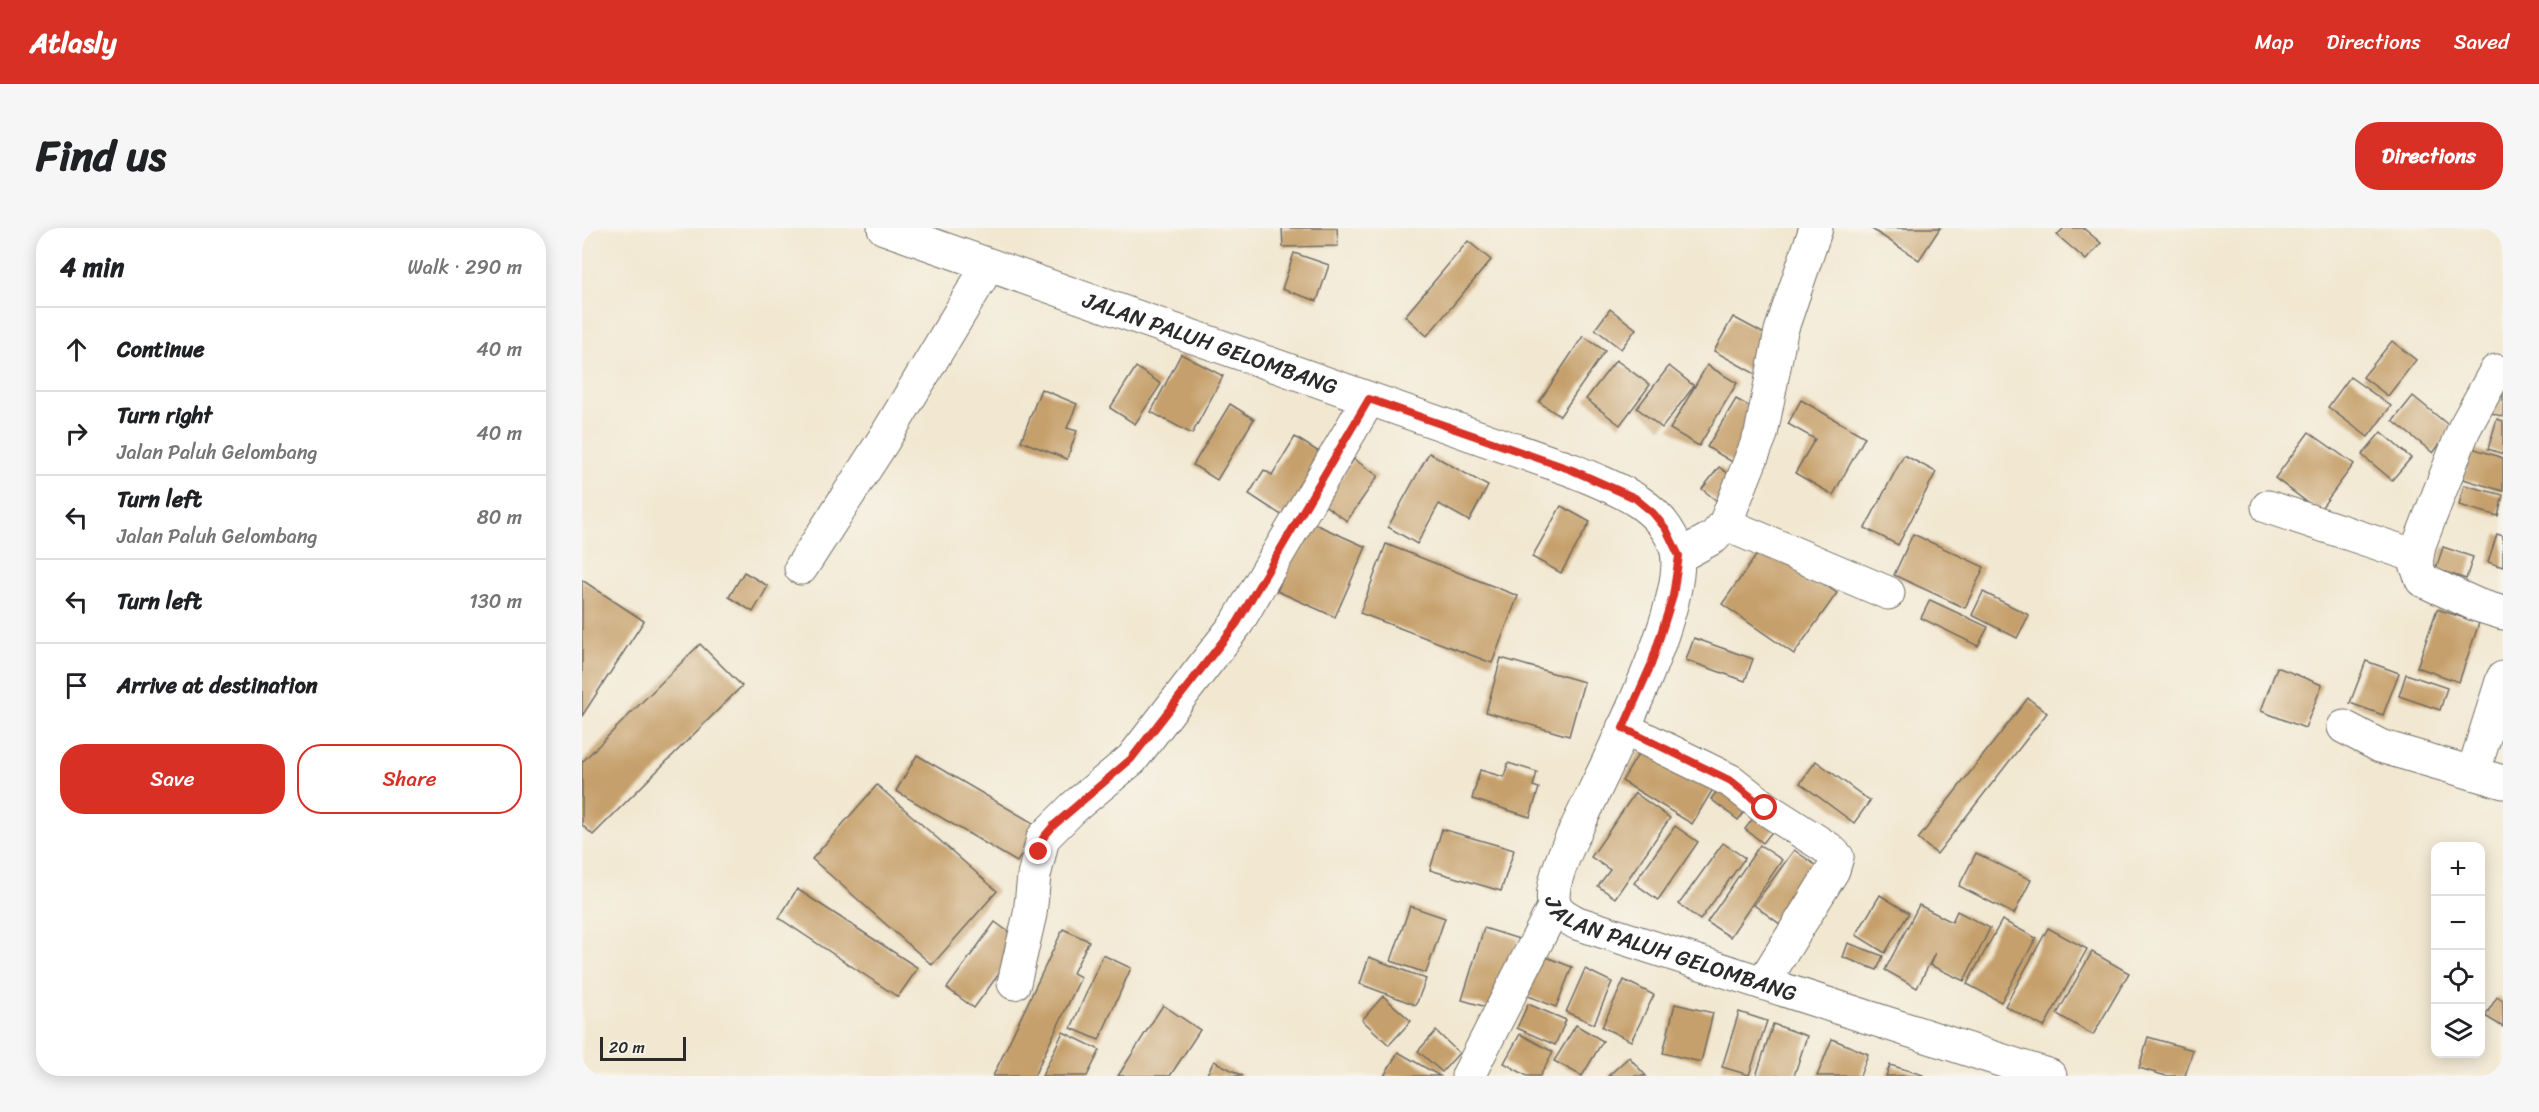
<!DOCTYPE html>
<meta charset="utf-8">
<style>
body{margin:0;font-family:Sriracha,sans-serif;background:#f6f6f6;color:#202124}
.controls{position:absolute;right:18px;bottom:18px;display:grid;overflow:hidden;border-radius:12px;box-shadow:0 3px 15px #0003}
.controls button{width:54px;height:54px;display:grid;place-items:center;padding:0;border:0;border-bottom:2px solid #e0e0e0;background:#fff;color:#202124;font:30px sans-serif}
.scale{position:absolute;left:18px;bottom:15px;width:86px;box-sizing:border-box;padding-left:6px;border:3px solid #2b2b2b;border-top:0;font-size:16px;line-height:21px;white-space:nowrap;color:#2b2b2b;-webkit-text-stroke:4px #f7f3e8;paint-order:stroke}
.stop{position:absolute;width:18px;height:18px;margin:-14px;border:4px solid #d93025;border-radius:50%;background:#fff}
.stop.end{background:#d93025;border-color:#fff;box-shadow:0 2px 6px #0008}
.list{margin:0;padding:0;list-style:none}
h2{display:flex;justify-content:space-between;align-items:center;height:78px;margin:0;padding:0 24px;font-size:26px}
h2 small{font-size:20px;font-weight:400;color:#757577}
.list li{display:grid;grid-template-columns:39px 1fr auto;gap:18px;align-items:center;box-sizing:border-box;height:84px;padding:0 24px;border-top:2px solid #e0e0e0}
.list b{display:block;font-size:22px;white-space:nowrap}
.list p{margin:0;font-size:20px;white-space:nowrap;color:#757577}
.list em{font-size:20px;font-style:normal;color:#757577}
.actions{display:flex;gap:12px;padding:18px 24px}
.actions a{flex:1;padding:14px 0;border:2px solid #d93025;border-radius:24px;text-align:center;font-size:21px;color:#d93025}
.actions .main{background:#d93025;color:#fff}
.icon{flex:none;width:33px;height:33px;fill:none;stroke:currentColor;stroke-width:2;stroke-linecap:round;stroke-linejoin:round}
.map{position:relative;flex:none;width:1921px;height:848px;overflow:hidden;border-radius:24px}
header{display:flex;align-items:center;gap:36px;box-sizing:border-box;height:84px;padding:0 30px;background:#d93025;color:#fff}
header strong{font-size:28px}
nav{display:flex;gap:33px;margin-inline-start:auto;font-size:21px}
.intro{display:flex;align-items:center;justify-content:space-between;box-sizing:border-box;height:144px;padding:0 36px}
h1{margin:0;font-size:42px}
.button{padding:15px 27px;border-radius:24px;background:#d93025;color:#fff;font-size:21px;font-weight:700}
main{display:flex;gap:36px;padding:0 36px}
aside{flex:1;background:#fff;border-radius:24px;box-shadow:0 3px 15px #0003}
.map>svg:first-child{display:block}
</style>
<header>
<strong>Atlasly</strong>
<nav><a>Map</a><a>Directions</a><a>Saved</a></nav>
</header>
<div class="intro"><h1>Find us</h1><a class="button">Directions</a></div>
<main>
<aside>
<h2>4 min<small>Walk · 290 m</small></h2>
<ul class="list">
<li><svg class="icon" aria-label="ahead" viewBox="0 0 24 24"><path d="M12 20V5M6 11l6-6 6 6"/></svg><div><b>Continue</b></div><em>40 m</em></li>
<li><svg class="icon" aria-label="right" viewBox="0 0 24 24"><path d="M7 20v-9h11M14 6l5 5-5 5"/></svg><div><b>Turn right</b><p>Jalan Paluh Gelombang</p></div><em>40 m</em></li>
<li><svg class="icon" aria-label="left" viewBox="0 0 24 24"><path d="M17 20v-9H6M10 6l-5 5 5 5"/></svg><div><b>Turn left</b><p>Jalan Paluh Gelombang</p></div><em>80 m</em></li>
<li><svg class="icon" aria-label="left" viewBox="0 0 24 24"><path d="M17 20v-9H6M10 6l-5 5 5 5"/></svg><div><b>Turn left</b></div><em>130 m</em></li>
<li><svg class="icon" aria-label="arrive" viewBox="0 0 24 24"><path d="M6 21V4h12l-3 4 3 4H6"/></svg><div><b>Arrive at destination</b></div></li>
</ul>
<div class="actions"><a class="main">Save</a><a>Share</a></div>
</aside>
<div class="map">
<svg width="1921" height="848" viewBox="0 0 1921 848">
<rect width="100%" height="100%" fill="#f7f3e8"/>
<filter id="ink" filterUnits="userSpaceOnUse"><feTurbulence type="fractalNoise" baseFrequency=".0167" numOctaves="2"/><feDisplacementMap in="SourceGraphic" scale="12" xChannelSelector="R" yChannelSelector="G"/><feConvolveMatrix kernelMatrix="1 2 1 2 8 2 1 2 1" color-interpolation-filters="sRGB"/></filter>
<filter id="wash" filterUnits="userSpaceOnUse"><feTurbulence type="fractalNoise" baseFrequency=".008" numOctaves="4" result="noise"/><feDisplacementMap in="SourceGraphic" scale="24" xChannelSelector="R" yChannelSelector="G"/><feGaussianBlur stdDeviation="1.35" result="paint"/><feColorMatrix in="noise" values="0 0 0 0 0 0 0 0 0 0 0 0 0 0 0 0 0 1.4 0 .05"/><feComposite in="paint" operator="in"/></filter>
<g filter="url(#wash)">
<rect width="100%" height="100%" fill="#f2e8d2"/>
<g id="blocks">
<g fill="#c6a06c">
<path d="M700,0H755L756,18L701,19Z"/>
<path d="M1288,0H1358L1337,32Z"/>
<path d="M1482,0H1501L1519,15L1504,32L1475,7Z"/>
<path d="M886,13L909,32L845,108L823,88Z"/>
<path d="M712,25L747,37L735,73L700,61Z"/>
<path d="M1028,81L1054,101L1039,121L1013,101Z"/>
<path d="M1151,89L1194,112L1175,147L1132,123Z"/>
<path d="M1001,108L1023,123L978,188L957,174Z"/>
<path d="M1810,113L1834,132L1806,168L1781,149Z"/>
<path d="M599,126L641,148L610,206L569,184Z"/>
<path d="M1034,132L1068,157L1038,197L1004,171Z"/>
<path d="M1125,137L1155,155L1117,218L1088,201Z"/>
<path d="M1087,138L1112,158L1080,200L1055,180Z"/>
<path d="M554,139L579,156L553,196L528,180Z"/>
<path d="M1768,149L1809,178L1786,209L1746,179Z"/>
<path d="M1921,157V189L1907,184Z"/>
<path d="M459,161L495,176L485,200L495,203L485,231L439,213Z"/>
<path d="M1831,168L1870,200L1851,225L1811,193Z"/>
<path d="M1154,171L1181,186L1152,235L1125,219Z"/>
<path d="M1219,172L1283,209L1251,267L1213,245L1233,211L1206,196Z"/>
<path d="M648,176L672,191L635,252L611,237Z"/>
<path d="M1915,191L1921,193V226L1906,221Z"/>
<path d="M1727,204L1772,236L1737,283L1693,250Z"/>
<path d="M1799,204L1829,230L1810,252L1780,227Z"/>
<path d="M713,209L745,229L707,292L667,266L682,242L690,247Z"/>
<path d="M1890,220L1921,230V263L1881,251Z"/>
<path d="M847,225L906,258L887,293L857,276L835,316L806,299Z"/>
<path d="M1322,227L1354,244L1316,317L1283,300Z"/>
<path d="M772,231L796,248L765,293L741,276Z"/>
<path d="M1137,239L1159,255L1141,278L1120,261Z"/>
<path d="M1882,257L1921,267L1916,288L1877,277Z"/>
<path d="M979,278L1008,294L979,345L950,329Z"/>
<path d="M726,293L784,319L753,389L695,363Z"/>
<path d="M1331,306L1402,339L1383,380L1312,347Z"/>
<path d="M1915,306L1921,308V339L1906,334Z"/>
<path d="M1183,315L1255,365L1212,426L1140,376Z"/>
<path d="M804,316L936,368L910,435L778,385Z"/>
<path d="M1861,319L1891,329L1884,351L1854,341Z"/>
<path d="M162,344L186,358L171,384L147,369Z"/>
<path d="M0,352L62,393L0,488Z"/>
<path d="M1401,364L1447,387L1435,410L1390,387Z"/>
<path d="M1348,372L1406,399L1396,418L1339,390Z"/>
<path d="M1855,381L1897,395L1877,454L1835,439Z"/>
<path d="M1112,410L1171,431L1163,453L1104,432Z"/>
<path d="M118,416L160,458L11,607L0,597V534Z"/>
<path d="M919,430L1002,454L987,508L904,484Z"/>
<path d="M1784,433L1817,445L1801,487L1768,475Z"/>
<path d="M1695,439L1740,457L1723,500L1679,483Z"/>
<path d="M1824,446L1865,460L1858,482L1817,468Z"/>
<path d="M1446,470L1465,485L1355,626L1336,611Z"/>
<path d="M1063,515L1133,558L1110,596L1040,553Z"/>
<path d="M335,527L456,598L435,634L314,563Z"/>
<path d="M1234,533L1288,573L1272,595L1218,555Z"/>
<path d="M926,535L955,544L951,558L957,560L948,589L890,571L898,542L922,549Z"/>
<path d="M1143,552L1170,573L1156,592L1129,571Z"/>
<path d="M295,557L415,663L350,737L230,631Z"/>
<path d="M1053,565L1088,590L1033,670L1016,658L1028,642L1009,629Z"/>
<path d="M1179,580L1197,595L1181,615L1163,601Z"/>
<path d="M1093,598L1116,614L1076,672L1052,655Z"/>
<path d="M860,601L932,622L919,663L848,642Z"/>
<path d="M1141,615L1163,630L1118,692L1097,676Z"/>
<path d="M1178,617L1200,632L1148,709L1125,694Z"/>
<path d="M1212,622L1246,646L1206,702L1172,677Z"/>
<path d="M1394,625L1449,652L1432,686L1377,658Z"/>
<path d="M215,661L336,740L316,769L197,690Z"/>
<path d="M1298,667L1327,685L1303,725L1274,707Z"/>
<path d="M1337,677L1370,694L1375,683L1408,700L1382,753L1348,737L1353,725L1335,760L1303,742Z"/>
<path d="M828,678L863,690L844,745L809,733Z"/>
<path d="M1420,692L1454,710L1419,774L1385,756Z"/>
<path d="M413,694L440,714L392,780L365,760Z"/>
<path d="M902,700L937,711L915,782L880,772Z"/>
<path d="M1466,700L1505,721L1462,799L1423,778Z"/>
<path d="M481,701L507,713L491,745L499,749L452,848H411Z"/>
<path d="M1266,715L1301,728L1295,742L1261,729Z"/>
<path d="M1510,724L1547,745L1511,807L1475,786Z"/>
<path d="M521,727L549,740L517,812L489,800Z"/>
<path d="M959,727L990,739L974,779L944,767Z"/>
<path d="M787,729L844,751L834,777L778,756Z"/>
<path d="M1003,741L1030,754L1012,796L984,784Z"/>
<path d="M1042,752L1072,767L1049,813L1020,799Z"/>
<path d="M801,768L829,793L807,817L780,792Z"/>
<path d="M1915,769L1921,773V799L1903,788Z"/>
<path d="M946,776L984,792L973,817L935,800Z"/>
<path d="M1093,776L1131,785L1119,834L1081,825Z"/>
<path d="M581,777L618,802L588,848H536Z"/>
<path d="M1157,784L1185,793L1167,847L1140,839Z"/>
<path d="M1191,796L1225,808L1212,848H1174Z"/>
<path d="M994,797L1021,813L1000,848L972,833Z"/>
<path d="M854,803L877,825L860,844L836,823Z"/>
<path d="M481,804L518,822L505,848H460Z"/>
<path d="M938,806L971,824L958,848H945L922,835Z"/>
<path d="M1566,809L1611,822L1603,848H1584L1557,840Z"/>
<path d="M1250,811L1286,826L1278,848H1235Z"/>
<path d="M816,824L858,848H802Z"/>
<path d="M1047,829L1064,848H1026Z"/>
<path d="M632,833L661,848H624Z"/>
<path d="M1308,837L1341,847V848H1304Z"/>
</g>
</g>
</g>
<g filter="url(#ink)">
<use href="#blocks" fill-opacity="0" stroke="#716d65" stroke-width="1.5"/>
<g fill="none" stroke-linecap="round" stroke-linejoin="round">
<defs>
<g id="minor">
<path id="s1" d="M302,0L990,242C1029,259 1076,273 1093,317C1113,365 1022,542 998,593C989,611 967,656 972,675C975,685 986,690 995,695L1468,848"/>
<path d="M1914,143L1882,201L1837,317L1834,336L1840,352L1895,377L1921,385"/>
<path d="M1686,279L1834,328"/>
<path d="M1143,296L1306,365"/>
<path d="M1097,328L1132,309L1143,296L1179,206L1199,103L1234,0"/>
<path d="M219,340L301,213L406,38"/>
<path d="M1762,499L1798,518L1921,554"/>
<path d="M1041,500L1149,553L1183,580L1247,621L1255,629L1251,642L1181,755"/>
<path d="M1891,545L1921,450"/>
<path d="M432,755L448,686L452,648L461,610L492,579L550,531L655,395L787,171"/>
<path d="M886,848L973,677"/>
</g>
</defs>
<use href="#minor" stroke="#716d65" stroke-width="35"/>
<use href="#minor" stroke="#fff" stroke-width="33"/>
</g>
</g>
<g fill="none" stroke-linecap="round" stroke-linejoin="round" filter="url(#ink)">
<path stroke="#d93025" stroke-width="8" d="M457,624L461,610L472,597L549,531L655,395L787,171L990,242L1053,270L1071,285L1084,301L1097,328L1091,368L1069,437L1041,500L1149,553L1183,580"/>
</g>
<g text-anchor="middle" dominant-baseline="central" stroke-width="5" stroke-linejoin="round" paint-order="stroke">
<g font-size="22" fill="#2b2b2b" stroke="#f7f3e8">
<text stroke="none"><textPath href="#s1" startOffset="346">JALAN PALUH GELOMBANG</textPath></text>
<text stroke="none"><textPath href="#s1" startOffset="1371">JALAN PALUH GELOMBANG</textPath></text>
</g>
</g>
</svg>
<div class="controls">
<button>+</button>
<button>−</button>
<button><svg class="icon" aria-label="locate" viewBox="0 0 24 24"><circle cx="12" cy="12" r="6"/><path d="M12 2v4M12 18v4M2 12h4M18 12h4"/></svg></button>
<button><svg class="icon" aria-label="layers" viewBox="0 0 24 24"><path d="M12 4l9 5-9 5-9-5zM3 14l9 5 9-5"/></svg></button>
</div>
<div class="scale">20 m</div>
<div class="stop" style="left:1183px;top:580px"></div>
<div class="stop end" style="left:457px;top:624px"></div>
</div>
</main>
